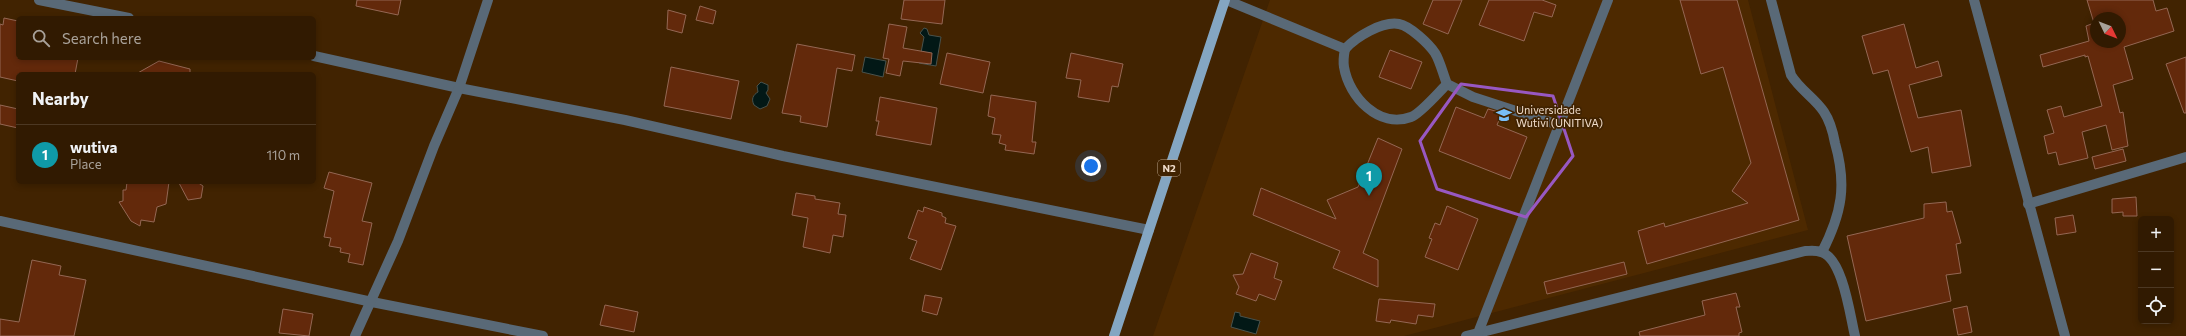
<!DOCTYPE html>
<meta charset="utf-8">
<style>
body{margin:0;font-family:Commissioner,sans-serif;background:#39230b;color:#f1f3f6}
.controls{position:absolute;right:12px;bottom:12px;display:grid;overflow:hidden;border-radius:6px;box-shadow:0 2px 6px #0003}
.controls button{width:36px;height:36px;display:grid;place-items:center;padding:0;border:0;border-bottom:1px solid #4c3823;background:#311a01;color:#f1f3f6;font:20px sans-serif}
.compass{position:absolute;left:2090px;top:12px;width:36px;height:36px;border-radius:50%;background:#311a01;box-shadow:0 2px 6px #0003;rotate:133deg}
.you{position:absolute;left:1091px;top:166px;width:14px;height:14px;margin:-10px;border:3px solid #fff;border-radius:50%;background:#1a73e8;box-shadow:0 0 0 6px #1a73e833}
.badge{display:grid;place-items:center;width:26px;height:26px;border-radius:50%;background:#79bff8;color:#fff;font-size:13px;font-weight:700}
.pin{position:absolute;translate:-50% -33px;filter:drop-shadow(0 1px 2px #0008)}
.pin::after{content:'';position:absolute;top:21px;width:14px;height:12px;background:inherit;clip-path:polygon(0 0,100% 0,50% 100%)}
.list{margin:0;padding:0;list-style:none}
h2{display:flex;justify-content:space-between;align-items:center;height:52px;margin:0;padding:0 16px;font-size:17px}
h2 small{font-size:13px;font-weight:400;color:#a8a199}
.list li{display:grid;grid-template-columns:26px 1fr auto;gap:12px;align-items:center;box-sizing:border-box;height:60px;padding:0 16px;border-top:1px solid #4c3823}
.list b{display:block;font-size:15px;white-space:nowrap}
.list p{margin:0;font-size:13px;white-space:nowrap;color:#a8a199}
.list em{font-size:13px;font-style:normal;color:#a8a199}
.icon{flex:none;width:22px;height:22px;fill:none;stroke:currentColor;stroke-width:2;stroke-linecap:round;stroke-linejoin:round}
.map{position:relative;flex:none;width:2186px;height:336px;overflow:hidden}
.search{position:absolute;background:#311a01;box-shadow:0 2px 6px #0003;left:16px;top:16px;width:300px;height:44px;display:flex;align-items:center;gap:10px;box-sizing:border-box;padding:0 14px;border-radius:6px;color:#a8a199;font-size:15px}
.panel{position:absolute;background:#311a01;box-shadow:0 2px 6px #0003;left:16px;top:72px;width:300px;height:112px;border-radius:6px}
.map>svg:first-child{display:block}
</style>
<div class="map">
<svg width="2186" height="336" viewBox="0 0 2186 336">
<rect width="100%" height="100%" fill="#412301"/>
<path fill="#4d2900" d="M1270,0H1748L1808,230L1404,336H1153Z"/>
<g fill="#021816" stroke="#49524c">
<path d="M924,28L927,29L929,35L941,37L936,66L919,63L924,37L920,33Z"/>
<path d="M865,57L886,61L883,77L862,72Z"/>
<path d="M761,82L768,85V90L766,93L770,99L767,106L760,109L754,105C751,99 753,95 758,92L757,86Z"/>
<path d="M1235,312L1240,313V316L1260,321L1256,334L1231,327Z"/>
</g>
<g fill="#63290b" stroke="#946754" fill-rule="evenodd">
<path d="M357,0H401L398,15L356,6Z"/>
<path d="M904,0H945L942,24L901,19Z"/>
<path d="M1433,0H1462L1448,34L1423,24Z"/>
<path d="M1489,0H1542L1556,5L1552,17L1534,12L1524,41L1479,25Z"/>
<path d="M1680,0H1737L1799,220L1647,264L1638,231L1664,223L1665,227L1748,203L1732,191L1751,163L1723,67L1701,74Z"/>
<path d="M2087,0H2153L2156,11L2167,8L2174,31L2124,47L2133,79L2113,85L2120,113L2123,112L2128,146L2112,150L2106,125L2082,132L2088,158L2059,165L2056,152L2048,154L2044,136L2054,133L2047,110L2061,106L2064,117L2102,106L2088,56L2085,57V55L2043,67L2040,55L2089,41L2086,26L2094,23ZM2096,18H2120V42H2096Z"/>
<path d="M700,6L716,11L713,24L696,20Z"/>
<path d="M668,10L686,15L682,33L667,29Z"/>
<path d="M4,18L18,21V58H78L75,74H18V81L0,77V24L3,25Z"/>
<path d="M889,24L907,27L903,48L932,53L931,64L903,61L900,76L886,73L889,59L883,58Z"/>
<path d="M1904,24L1916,68L1938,61L1942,76L1909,85L1918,118L1961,110L1971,166L1932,173L1928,147L1911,152L1888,70L1873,74L1862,36Z"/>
<path d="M797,44L855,55L852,71L837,68L827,127L800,122L801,116L782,113Z"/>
<path d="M1390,50L1422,62L1411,89L1379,77Z"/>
<path d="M947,53L990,62L983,93L940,84Z"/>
<path d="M1071,53L1123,64L1118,87L1112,86L1109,102L1078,97L1081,80L1066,78Z"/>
<path d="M2186,57V113H2184L2166,64Z"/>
<path d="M159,61L190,69V74H136Z"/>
<path d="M671,67L739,81L731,119L664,106Z"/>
<path d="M991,95L1036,102L1032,142H1036L1034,154L1005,150L1006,145L999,143L1001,135L992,134L995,118L988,116Z"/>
<path d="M880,97L937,108L931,145L876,135L879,121H876Z"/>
<path d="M0,105L18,109V128L0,124Z"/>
<path d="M1456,107L1484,118L1488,109L1502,113L1497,125L1527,137L1510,179L1439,151Z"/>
<path d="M1378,138L1402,149L1363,253L1378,260V287L1333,268L1340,251L1253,215L1261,188L1336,219L1327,200L1358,187Z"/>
<path d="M2123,149L2126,161L2095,169L2092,157Z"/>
<path d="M329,172L372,183L362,221L372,223L363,265L348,262L350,254L340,252L341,248L329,246L331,238L324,237L334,191L324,188Z"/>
<path d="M127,182H169L166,204L157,207L154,222L141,220L140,226L131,221L119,202L123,201V190H126Z"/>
<path d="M197,182L203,186L201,198L188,200L179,183Z"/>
<path d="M796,193L815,196V199L840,203L838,214L846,215L843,237L833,235L830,253L803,247L808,218L792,215Z"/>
<path d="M2136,197L2137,216H2123V212L2112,213V199Z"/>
<path d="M1946,202L1947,212L1952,211L1961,243L1956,244L1961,273L1946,275L1951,301L1866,321L1847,236L1924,218V204Z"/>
<path d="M1447,206L1478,219L1458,270L1425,257L1432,239L1429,238L1435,223L1440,225Z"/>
<path d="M924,207L942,213V216L946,218L945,223L956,226L941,270L910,259L917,241L908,238L918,210L923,212Z"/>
<path d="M2073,215L2076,232L2057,235L2055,218Z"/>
<path d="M1251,253L1278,263L1274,278L1282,281L1275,300L1259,294L1256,301L1236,294L1239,287L1233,275L1243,274Z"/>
<path d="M32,260L61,266L59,275L86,280L74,336H0V319L19,322Z"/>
<path d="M1624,262L1627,274L1547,294L1544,282Z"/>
<path d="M1736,293L1740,307H1736L1742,332L1739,333V336H1640L1639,332L1705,315L1702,301Z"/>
<path d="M925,295L942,298L937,315L922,311Z"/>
<path d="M1379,299L1435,304L1433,317L1418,315L1416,324L1391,320L1390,323L1376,321Z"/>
<path d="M605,305L638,312L634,332L600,325Z"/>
<path d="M1967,306L1972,332L1958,335L1953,309Z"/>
<path d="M283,309L313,314L309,336L279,333Z"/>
</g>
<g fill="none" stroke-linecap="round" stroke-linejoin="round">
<g stroke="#596977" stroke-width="10">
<path d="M39,0L129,18"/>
<path d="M1226,0L1345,49C1356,37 1382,21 1399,24C1410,26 1429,44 1435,53C1440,61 1443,74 1447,84L1473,97L1559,125"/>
<path d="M1771,0L1791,75C1800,90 1815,98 1824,112C1830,121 1833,132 1835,143C1847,185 1842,213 1822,252"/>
<path d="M1974,0L2065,336"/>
<path d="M1345,49C1344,54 1343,61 1344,67C1349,97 1379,129 1411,117C1420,114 1439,92 1447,84"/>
<path d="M314,56L459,88L625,120L783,156L1149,230"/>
<path d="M2028,204L2186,157"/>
<path d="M0,221L372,302L543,336"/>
<path d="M1478,333L1805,251C1810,251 1816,250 1821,252C1843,258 1850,316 1855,336"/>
<path d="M355,336L398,241L434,146L459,88L488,0"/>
<path d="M1466,336L1478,333L1608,0"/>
</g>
<path stroke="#84a6c2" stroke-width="10" d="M1114,336L1225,0"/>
</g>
<path fill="none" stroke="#9858c2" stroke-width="3" stroke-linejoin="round" d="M1461,84L1553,96L1573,156L1526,217L1437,189L1420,141Z"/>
<defs>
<symbol id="university-bare" viewBox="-9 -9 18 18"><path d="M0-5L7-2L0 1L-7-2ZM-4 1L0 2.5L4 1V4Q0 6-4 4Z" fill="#79bff8" stroke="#412301" stroke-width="2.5" paint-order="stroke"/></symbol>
</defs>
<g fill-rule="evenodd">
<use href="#university-bare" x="1493" y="104" width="22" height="22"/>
</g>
<g text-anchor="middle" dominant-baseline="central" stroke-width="3.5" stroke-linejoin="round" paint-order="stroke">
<rect fill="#412301" stroke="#bba48d" stroke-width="1" x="1158" y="160" width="22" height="16" rx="3"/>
<g font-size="10" font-weight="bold" fill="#efdbc9">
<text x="1169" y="168">N2</text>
</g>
<g font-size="11" fill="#efdbc9" stroke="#412301" text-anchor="start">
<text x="1516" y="109">Universidade<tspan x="1516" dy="13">Wutivi (UNITIVA)</tspan></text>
</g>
</g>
</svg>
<div class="controls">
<button>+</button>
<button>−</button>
<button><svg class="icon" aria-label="locate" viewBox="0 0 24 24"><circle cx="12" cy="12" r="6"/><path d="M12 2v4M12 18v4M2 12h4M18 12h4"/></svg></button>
</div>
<svg class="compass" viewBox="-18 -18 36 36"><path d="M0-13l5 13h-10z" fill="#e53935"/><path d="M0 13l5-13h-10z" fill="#a8a199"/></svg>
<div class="you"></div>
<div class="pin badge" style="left:1369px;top:196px;background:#0f9aa8">1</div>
<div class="search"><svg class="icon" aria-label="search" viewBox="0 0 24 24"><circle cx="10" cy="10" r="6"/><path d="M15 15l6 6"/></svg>Search here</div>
<section class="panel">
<h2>Nearby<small></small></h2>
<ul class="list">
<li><span class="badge" style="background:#0f9aa8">1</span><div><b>wutiva</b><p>Place</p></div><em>110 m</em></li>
</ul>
</section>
</div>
